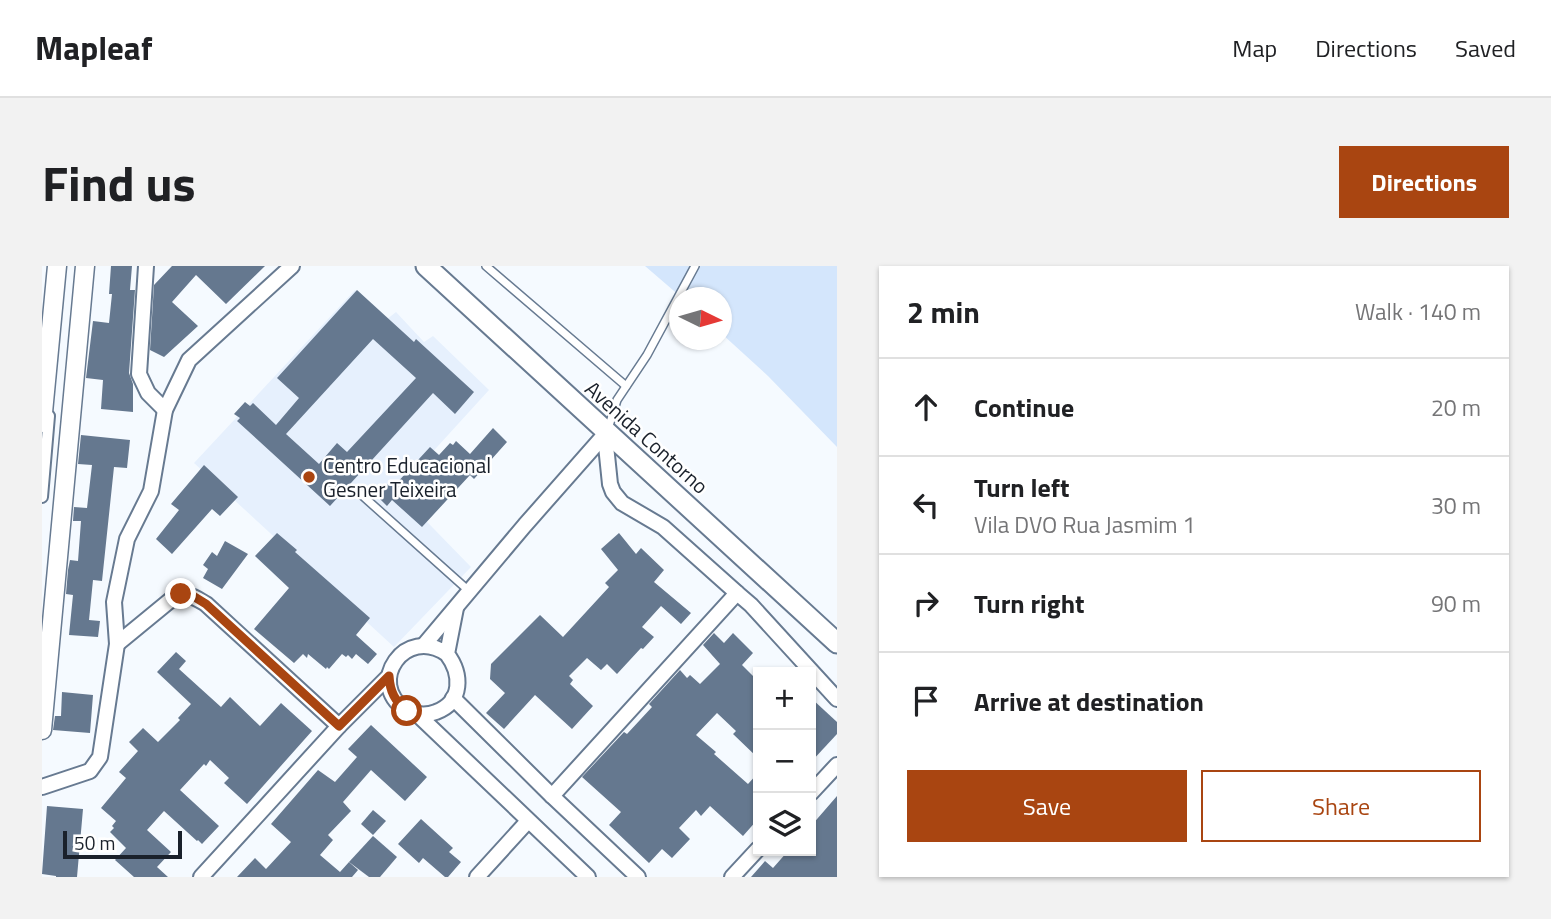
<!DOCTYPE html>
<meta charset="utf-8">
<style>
body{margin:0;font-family:"Titillium Web",sans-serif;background:#f2f2f2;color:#202124}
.controls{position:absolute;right:21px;bottom:21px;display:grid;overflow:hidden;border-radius:0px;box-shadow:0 2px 5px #0004}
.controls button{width:63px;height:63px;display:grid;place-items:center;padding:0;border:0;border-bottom:2px solid #e0e0e0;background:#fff;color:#202124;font:35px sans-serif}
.compass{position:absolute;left:627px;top:21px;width:63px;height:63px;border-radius:50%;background:#fff;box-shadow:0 2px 5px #0004;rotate:95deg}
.scale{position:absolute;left:21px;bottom:18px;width:119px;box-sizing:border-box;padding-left:7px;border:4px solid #1a212b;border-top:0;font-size:19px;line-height:24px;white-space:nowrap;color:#1a212b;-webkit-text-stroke:5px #fff;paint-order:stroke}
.stop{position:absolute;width:21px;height:21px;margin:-16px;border:5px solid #a94511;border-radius:50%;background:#fff}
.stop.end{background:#a94511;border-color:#fff;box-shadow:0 2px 7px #0008}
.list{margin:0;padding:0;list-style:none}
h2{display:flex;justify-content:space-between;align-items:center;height:91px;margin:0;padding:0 28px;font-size:30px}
h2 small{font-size:23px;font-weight:400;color:#757577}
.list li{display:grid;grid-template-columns:46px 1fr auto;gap:21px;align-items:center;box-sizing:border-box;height:98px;padding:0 28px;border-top:2px solid #e0e0e0}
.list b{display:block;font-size:26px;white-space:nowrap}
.list p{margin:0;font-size:23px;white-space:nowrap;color:#757577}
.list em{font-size:23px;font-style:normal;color:#757577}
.actions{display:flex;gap:14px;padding:21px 28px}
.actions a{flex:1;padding:16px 0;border:2px solid #a94511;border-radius:0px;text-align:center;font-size:24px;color:#a94511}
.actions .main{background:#a94511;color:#fff}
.icon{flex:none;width:38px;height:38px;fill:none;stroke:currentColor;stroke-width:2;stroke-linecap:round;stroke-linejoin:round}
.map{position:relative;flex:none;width:795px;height:611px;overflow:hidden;border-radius:0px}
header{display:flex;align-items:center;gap:42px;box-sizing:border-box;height:98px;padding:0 35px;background:#fff;border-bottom:2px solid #e0e0e0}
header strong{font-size:33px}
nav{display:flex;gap:38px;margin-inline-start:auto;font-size:24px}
.intro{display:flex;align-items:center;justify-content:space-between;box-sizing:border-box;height:168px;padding:0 42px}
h1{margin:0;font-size:49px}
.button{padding:18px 32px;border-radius:0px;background:#a94511;color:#fff;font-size:24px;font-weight:700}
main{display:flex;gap:42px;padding:0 42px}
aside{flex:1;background:#fff;border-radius:0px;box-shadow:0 2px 5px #0004}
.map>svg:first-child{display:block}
</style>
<header>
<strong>Mapleaf</strong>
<nav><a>Map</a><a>Directions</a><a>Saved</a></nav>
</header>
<div class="intro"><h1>Find us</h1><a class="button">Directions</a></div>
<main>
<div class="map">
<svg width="795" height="611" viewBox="0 0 795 611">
<rect width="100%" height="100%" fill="#f5faff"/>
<path fill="#e6f0fd" d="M313,24L344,54L354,46L382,76L391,70L447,124L355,225L429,301L352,381L152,197Z"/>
<path fill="#d4e6fc" d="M603,0H795V181L726,110L680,68V32L639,31Z"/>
<g fill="#65788f" fill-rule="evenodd">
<path d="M69,0H90L88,24H93L87,107L91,118V146L59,143L61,114L44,112L51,55L67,57L70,28H67Z"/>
<path d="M130,0H223L184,38L154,9L130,36L156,60L122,91L108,84L112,19Z"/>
<path d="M315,24L372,76L374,73L432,126L413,148L391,127L288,240L195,155L198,152L192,148L203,136L208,140L211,137L234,159L257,132L235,112ZM331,73L374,112L305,186L295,177L277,198L244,168Z"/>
<path d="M451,162L465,176L432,213L428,209L380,261L350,234L345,240L335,230L348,216L352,220L388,181L397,189L408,177L411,179L414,175L428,188Z"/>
<path d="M39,169L88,174L85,202L72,201L60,315L51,314L47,354L58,355L56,371L27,369L31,329L24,328L26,304L28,294L36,295L39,255H31L32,241L45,242L50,199L36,198Z"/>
<path d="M162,199L196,231L178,250L170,243L130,288L114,273L137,244L129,238Z"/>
<path d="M235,267L255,284L253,286L328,352L314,369L335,388L326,398L314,388L310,393L306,389L304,391L300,388L287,403L285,401L284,403L266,388L265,392L261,388L252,397L212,363L247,322L213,290Z"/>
<path d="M577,267L594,288L599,282L622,304L612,316L649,347L639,358L619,340L600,361L612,371L601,383L599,382L575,408L565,398L559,404L545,392L527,410L531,414L528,418L551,440L530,463L493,429L462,463L444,447L463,427L448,413L449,398L498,349L521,371L567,321L563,317L576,304L559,283Z"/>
<path d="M183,275L206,288L180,323L161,312L166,303L161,299L170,286L175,290Z"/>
<path d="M672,367L682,377L691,367L711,387L700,399L716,415V492L691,468L694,465L675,447L654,469L674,486L672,488L706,518L716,507V553L701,570L668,540L659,550L654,544L637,562L648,573L630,592L620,583L607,597L567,559L579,546L540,511L582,466L585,468L610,441L607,438L638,404L645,412L648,409L658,418L678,398L661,379Z"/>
<path d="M134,386L144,395L137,403L179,441L188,431L218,460L239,437L270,465L205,538L182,517L187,512L168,494L164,500L162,498L138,524L177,560L160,578L156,574L155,575L122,545L105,564L129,586L115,601L126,611H92L73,594L84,582L68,566L72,562L70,560L74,555L59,542L84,512L77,506L96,485L87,476L101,462L116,476L138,454L136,452L149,438L115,406Z"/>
<path d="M20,426L51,429L48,467L11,464L13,450H19Z"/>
<path d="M769,432L795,456V468L769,496Z"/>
<path d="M329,459L385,511L363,535L329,504L301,536L309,545L286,569L291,574L278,589L298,606L307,596L316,604L310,611H195L213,592L224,603L249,576L229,558L276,504L293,516L315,491L306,483Z"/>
<path d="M795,530V611H709L723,595L731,602L746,585H769V560Z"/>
<path d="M5,540L41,543L35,611H14V610L0,608Z"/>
<path d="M331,544L344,555L331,569L319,558Z"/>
<path d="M379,553L411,582L407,586L419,596L406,611H403L381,592L377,597L356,578Z"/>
<path d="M331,570L355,591L338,611H327L307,596Z"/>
</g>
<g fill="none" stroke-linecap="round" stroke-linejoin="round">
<defs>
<g id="service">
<path d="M444,0L584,120"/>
<path d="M566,163L575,134L605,89L653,0"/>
<path d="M313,223L427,325"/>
</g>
<path id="pedestrian" d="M0,231L7,150"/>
<g id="minor">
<path d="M104,0L97,108L106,127L123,144"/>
<path d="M563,170L568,218L571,226L580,237L621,261L695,327"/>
<path d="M75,378L131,332C145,325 152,331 164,338L297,460"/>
<path d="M382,379L483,259L565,166"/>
<path d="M405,388C363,359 324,417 363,443C372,449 384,450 394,446C421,436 420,408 405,388L414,342"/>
<path d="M411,432L510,530L596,611"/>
<path d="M375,448L546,611"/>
<path d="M0,521L48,505L58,491L75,378L72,336L85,273L109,225L123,144L147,94L250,0"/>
<path d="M769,527L795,499"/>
<path d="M510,530L695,327L709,339L795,433"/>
<path d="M159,611L297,460L347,410"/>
<path d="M435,611L486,555"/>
<path d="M690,611L716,583"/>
</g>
<g id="tertiary">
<path d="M0,157L15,0"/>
<path d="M0,464L43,0"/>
</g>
<path id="secondary" d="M384,0L795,377"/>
</defs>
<use href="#service" stroke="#677a91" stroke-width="10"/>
<use href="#pedestrian" stroke="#677a91" stroke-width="14"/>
<use href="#minor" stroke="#677a91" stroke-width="18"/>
<use href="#tertiary" stroke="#677a91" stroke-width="21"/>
<use href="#secondary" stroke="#677a91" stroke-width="23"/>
<use href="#service" stroke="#fff" stroke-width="7"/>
<use href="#pedestrian" stroke="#fff" stroke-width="10"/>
<use href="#minor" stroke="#fff" stroke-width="14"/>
<use href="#tertiary" stroke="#fff" stroke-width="18"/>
<use href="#secondary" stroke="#fff" stroke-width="19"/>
</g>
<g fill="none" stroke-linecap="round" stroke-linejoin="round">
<path stroke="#a94511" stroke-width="9" d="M139,328L151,330L164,338L297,460L347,410C348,426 353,435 365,445"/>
</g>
<circle fill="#a94511" stroke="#fff" stroke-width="2.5" cx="267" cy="211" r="7"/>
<g text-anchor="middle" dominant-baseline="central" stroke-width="5" stroke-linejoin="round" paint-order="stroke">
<g font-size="21" fill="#1a212b" stroke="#fff">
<text transform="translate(605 171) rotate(42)">Avenida Contorno</text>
</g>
<g font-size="21" fill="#1a212b" stroke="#fff" text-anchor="start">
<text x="281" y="199">Centro Educacional<tspan x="281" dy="24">Gesner Teixeira</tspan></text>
</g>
</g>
</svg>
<div class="controls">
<button>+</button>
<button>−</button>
<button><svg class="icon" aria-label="layers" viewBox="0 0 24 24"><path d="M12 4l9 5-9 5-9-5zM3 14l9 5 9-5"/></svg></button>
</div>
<svg class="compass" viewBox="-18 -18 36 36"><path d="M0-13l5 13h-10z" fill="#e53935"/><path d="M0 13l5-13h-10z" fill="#757577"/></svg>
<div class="scale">50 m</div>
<div class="stop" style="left:365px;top:445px"></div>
<div class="stop end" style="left:139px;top:328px"></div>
</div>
<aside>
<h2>2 min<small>Walk · 140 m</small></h2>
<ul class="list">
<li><svg class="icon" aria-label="ahead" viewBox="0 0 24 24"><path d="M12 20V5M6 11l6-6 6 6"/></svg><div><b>Continue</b></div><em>20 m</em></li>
<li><svg class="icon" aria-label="left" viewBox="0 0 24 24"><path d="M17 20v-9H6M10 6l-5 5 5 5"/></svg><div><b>Turn left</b><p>Vila DVO Rua Jasmim 1</p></div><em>30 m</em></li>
<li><svg class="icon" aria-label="right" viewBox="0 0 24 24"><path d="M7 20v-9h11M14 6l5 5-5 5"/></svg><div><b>Turn right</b></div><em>90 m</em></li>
<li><svg class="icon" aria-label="arrive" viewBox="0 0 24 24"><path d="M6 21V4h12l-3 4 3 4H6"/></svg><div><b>Arrive at destination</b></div></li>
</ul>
<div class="actions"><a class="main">Save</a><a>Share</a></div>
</aside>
</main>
